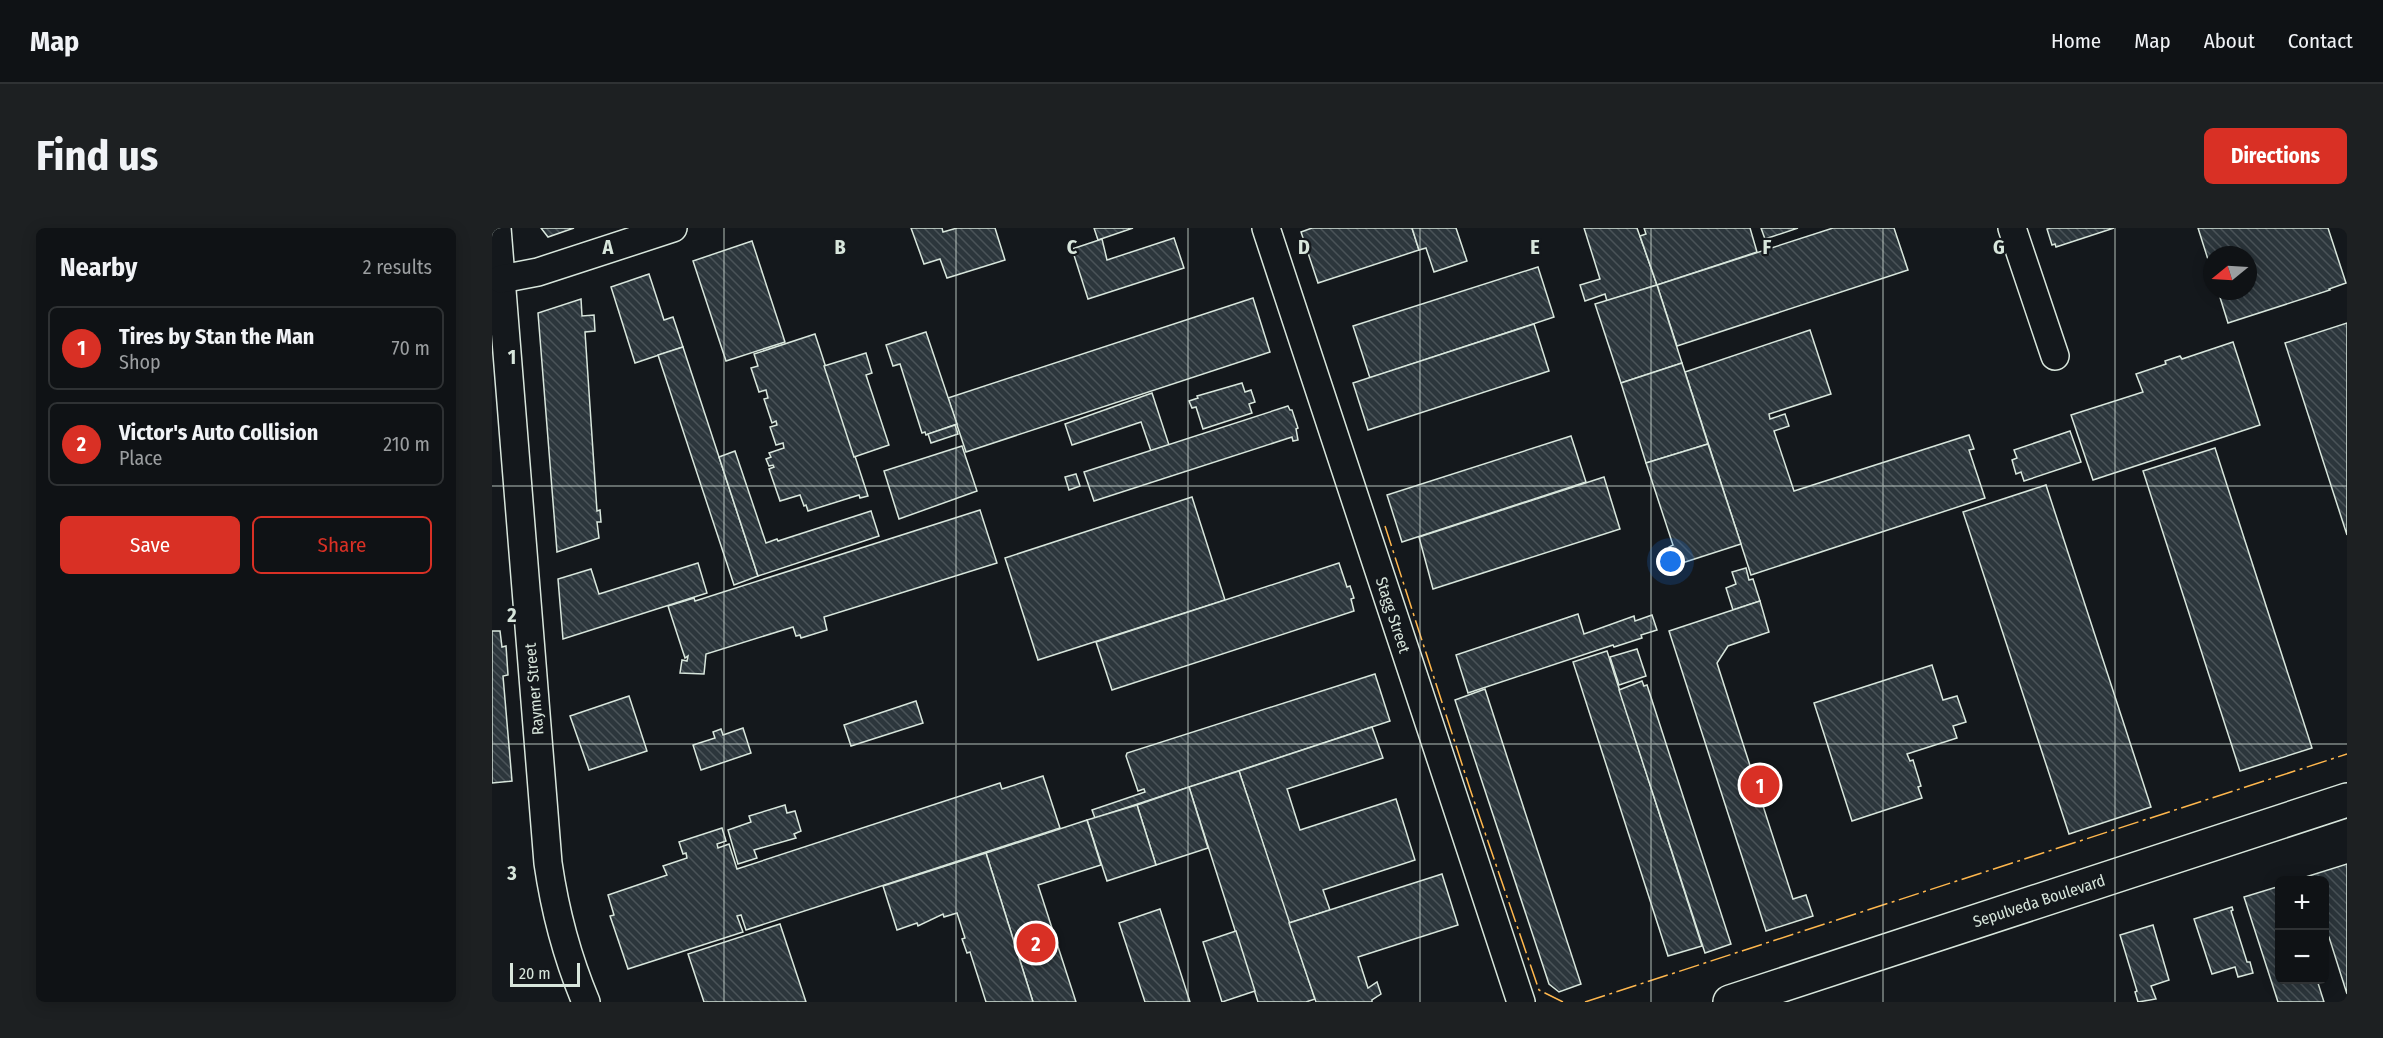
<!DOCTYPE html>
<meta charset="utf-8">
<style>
body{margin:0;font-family:"Fira Sans Condensed",sans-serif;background:#1d2022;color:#f1f3f6}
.controls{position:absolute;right:18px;bottom:18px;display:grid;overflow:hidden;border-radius:9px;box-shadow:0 3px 15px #0003}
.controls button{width:54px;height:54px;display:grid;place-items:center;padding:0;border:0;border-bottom:2px solid #2f3234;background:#0f1215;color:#f1f3f6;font:30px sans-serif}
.compass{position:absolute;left:1711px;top:18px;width:54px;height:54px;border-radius:50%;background:#0f1215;box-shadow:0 3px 15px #0003;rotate:252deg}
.scale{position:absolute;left:18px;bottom:15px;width:70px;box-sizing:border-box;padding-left:6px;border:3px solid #d8e6dc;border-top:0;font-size:16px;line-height:21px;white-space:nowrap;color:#d8e6dc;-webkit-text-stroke:4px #14181c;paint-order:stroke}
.you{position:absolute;left:1179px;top:334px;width:21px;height:21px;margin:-15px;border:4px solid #fff;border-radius:50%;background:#1a73e8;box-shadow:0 0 0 9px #1a73e833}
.badge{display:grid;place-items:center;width:39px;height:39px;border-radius:50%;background:#d93025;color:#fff;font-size:20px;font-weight:700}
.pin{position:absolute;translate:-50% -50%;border:3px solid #fff;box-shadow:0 2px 6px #0006}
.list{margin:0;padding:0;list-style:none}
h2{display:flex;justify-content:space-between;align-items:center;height:78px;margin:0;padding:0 24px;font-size:26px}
h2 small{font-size:20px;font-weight:400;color:#9b9ea0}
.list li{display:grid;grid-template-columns:39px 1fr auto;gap:18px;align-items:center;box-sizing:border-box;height:84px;margin:0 12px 12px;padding:0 12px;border:2px solid #2f3234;border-radius:9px}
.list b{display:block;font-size:22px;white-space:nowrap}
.list p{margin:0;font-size:20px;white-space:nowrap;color:#9b9ea0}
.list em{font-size:20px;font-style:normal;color:#9b9ea0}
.actions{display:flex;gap:12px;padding:18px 24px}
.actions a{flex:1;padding:14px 0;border:2px solid #d93025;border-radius:9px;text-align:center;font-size:21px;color:#d93025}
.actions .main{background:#d93025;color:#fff}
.map{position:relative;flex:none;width:1855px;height:774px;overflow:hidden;border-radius:9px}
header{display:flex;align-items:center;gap:36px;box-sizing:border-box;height:84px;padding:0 30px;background:#0f1215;border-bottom:2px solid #2f3234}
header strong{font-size:28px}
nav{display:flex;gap:33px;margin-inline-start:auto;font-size:21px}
.intro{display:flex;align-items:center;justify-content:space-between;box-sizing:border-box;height:144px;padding:0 36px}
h1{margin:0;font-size:42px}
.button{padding:15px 27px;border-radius:9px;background:#d93025;color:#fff;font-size:21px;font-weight:700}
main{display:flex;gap:36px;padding:0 36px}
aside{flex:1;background:#0f1215;border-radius:9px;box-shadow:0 3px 15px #0003}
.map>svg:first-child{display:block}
</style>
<header>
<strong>Map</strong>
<nav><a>Home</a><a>Map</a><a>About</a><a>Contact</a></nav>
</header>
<div class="intro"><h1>Find us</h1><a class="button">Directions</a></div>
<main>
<aside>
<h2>Nearby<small>2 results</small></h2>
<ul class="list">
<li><span class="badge">1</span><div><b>Tires by Stan the Man</b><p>Shop</p></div><em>70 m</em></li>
<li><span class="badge">2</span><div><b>Victor's Auto Collision</b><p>Place</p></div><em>210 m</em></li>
</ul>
<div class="actions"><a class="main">Save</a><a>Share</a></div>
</aside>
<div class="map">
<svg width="1855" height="774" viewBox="0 0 1855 774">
<defs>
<pattern id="building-back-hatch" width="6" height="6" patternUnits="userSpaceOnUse" patternTransform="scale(1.5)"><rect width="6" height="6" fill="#2c363c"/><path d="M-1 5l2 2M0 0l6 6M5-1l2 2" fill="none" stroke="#4a5358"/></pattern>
</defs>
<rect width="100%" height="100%" fill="#14181c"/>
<g fill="url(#building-back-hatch)" stroke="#d8e6dc" stroke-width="1.5">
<path d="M49,0H82L56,9Z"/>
<path d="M419,0H450L451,4L465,0H503L513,32L455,50L448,31L432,36Z"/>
<path d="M602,0H641L606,12Z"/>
<path d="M820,0H920L927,22L826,55L809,4Z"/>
<path d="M920,0H964L975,33L942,44L934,20L927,22Z"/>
<path d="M1092,0H1145L1165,57L1115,73L1113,66L1093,73L1088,57L1108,51Z"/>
<path d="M1152,0H1258L1265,24L1165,57L1148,8L1154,6Z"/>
<path d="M1269,0H1306L1273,11Z"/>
<path d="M1341,0H1402L1416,42L1185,118L1165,57Z"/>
<path d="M1558,0H1622L1564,19L1563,16L1560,17L1555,1Z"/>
<path d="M1706,0H1836L1854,55L1837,61L1838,62L1736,95L1726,63H1756V27H1720V44Z"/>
<path d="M682,10L692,40L596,71L580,21L610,11L615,32Z"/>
<path d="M260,13L293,114L234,133L201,33Z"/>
<path d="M1046,39L1062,89L878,150L861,98Z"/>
<path d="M157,46L172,92L181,89L191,119L143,135L119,59Z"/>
<path d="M1165,57L1190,135L1129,155L1103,76Z"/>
<path d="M761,70L778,124L474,224L456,170Z"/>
<path d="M89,71L90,88L102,87L103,103L93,104L105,283L108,282L109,294H105L107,310L65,324L46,85Z"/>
<path d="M1855,95V307L1793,115Z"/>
<path d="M1042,96L1057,143L876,202L861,155Z"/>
<path d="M1318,102L1339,166L1277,186L1278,191L1293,186L1297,198L1282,203L1302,263L1477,207L1482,221L1477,222L1493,270L1259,347L1193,144Z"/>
<path d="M434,104L465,196L434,207L433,204L430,205L408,136L401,138L394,117Z"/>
<path d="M323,106L376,268L368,270L367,267L316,283L314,277L312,278L308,267L288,273L277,241L282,239L281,237L277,238L274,231L279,229L277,225L292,220L291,215L284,217L278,199L285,197L284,193L280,195L272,171L276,170L274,162L267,164L259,140L266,138L262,126Z"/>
<path d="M1741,114L1768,197L1601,252L1579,187L1651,164L1644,146L1674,136L1673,133L1688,128L1690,131Z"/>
<path d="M191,119L266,348L242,357L166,127Z"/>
<path d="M374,125L380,145L374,147L397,217L362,229L332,138Z"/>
<path d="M1190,135L1216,216L1154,235L1129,155Z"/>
<path d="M750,155L753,164L759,162L763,174L757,176L760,185L711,201L704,179L700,180L697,173L706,170L705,168Z"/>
<path d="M660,165L677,217L659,223L649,194L580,217L573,196Z"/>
<path d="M796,178L798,182H800L806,200L804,201L806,212L801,213L800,209L602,273L592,244Z"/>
<path d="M463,197L466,206L439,215L436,206Z"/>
<path d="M1578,203L1589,234L1532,253L1529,244L1524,246L1520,232L1525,230L1522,222Z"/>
<path d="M1079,208L1094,254L910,314L895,267Z"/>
<path d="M1216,216L1249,316L1187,336L1186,332L1182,333L1177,319L1181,317L1154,235Z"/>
<path d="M470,218L485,263L407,291L392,243Z"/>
<path d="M1723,220L1820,520L1748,543L1651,243Z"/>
<path d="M243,223L274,315L285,311L286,313L379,283L387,308L266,348L227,229Z"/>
<path d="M584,246L588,258L577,262L573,249Z"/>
<path d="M1112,249L1128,301L941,361L927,309Z"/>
<path d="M1554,257L1659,579L1577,606L1471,284Z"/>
<path d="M700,269L733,372L546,432L513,330Z"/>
<path d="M488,282L505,335L332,389L335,402L309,410L308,407L304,408L301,399L214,426L212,446L188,445L190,432L195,433L196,428L193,430L176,378L202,370L203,373Z"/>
<path d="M206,335L215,365L71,411L66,351L99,341L107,366Z"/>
<path d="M847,335L855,359L858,358L862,370L859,371L862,383L620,462L604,414Z"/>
<path d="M1254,340L1257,352L1261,351L1268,373L1241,382L1234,360L1244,356L1240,344Z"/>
<path d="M1268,373L1277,404L1236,418L1225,435L1301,671L1314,667L1321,688L1274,703L1177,403Z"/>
<path d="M1086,386L1092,406L1142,388L1143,393L1160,387L1165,402L1149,407L1150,410L1122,419L1121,417L976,465L964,427Z"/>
<path d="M0,403H8L10,419L14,418L16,447L11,448L20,553L0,555Z"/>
<path d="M1145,421L1154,448L1127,457L1118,429Z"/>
<path d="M1115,423L1210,718L1176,728L1081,434Z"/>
<path d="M1440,437L1451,472L1465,468L1474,494L1461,498L1465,510L1415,526L1418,533L1421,532L1429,558L1426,559L1430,570L1360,593L1322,475Z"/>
<path d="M883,446L898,493L603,590L600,582L653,564L652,561L646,563L634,528L635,525Z"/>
<path d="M1150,453L1152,458L1155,457L1239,716L1213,725L1127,462Z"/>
<path d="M993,461L1089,756L1067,764L1057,756L963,472Z"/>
<path d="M137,468L155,523L97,542L78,488Z"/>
<path d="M424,473L431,495L359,518L352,497Z"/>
<path d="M880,499L891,530L795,561L808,602L904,571L923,632L831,662L838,682L797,695L747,543Z"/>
<path d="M251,500L259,525L209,542L201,517L223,510L221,504L229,501L231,507Z"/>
<path d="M747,543L823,771L814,774H766L697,559Z"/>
<path d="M551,548L568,600L254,702L249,687L245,688L251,704L136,741L118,688L122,687L116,667L175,647L171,638L195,630L194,625L191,626L187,614L230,600L234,613L225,616L226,620L237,616L245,641L508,555L510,561Z"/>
<path d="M697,559L716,620L664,637L645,577Z"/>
<path d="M293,577L295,585L303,583L309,603L302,606L304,610L262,622L265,630L246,636L236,602L259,594L257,588Z"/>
<path d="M645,577L664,637L615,653L595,592Z"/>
<path d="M595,592L609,637L546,657L584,774H541L494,625Z"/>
<path d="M494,625L541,774H494L478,724L475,725L470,711L473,710L465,685L452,689L451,686L426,698L425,695L405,702L391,658Z"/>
<path d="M1855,636V766L1837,709L1832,710V705L1835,704L1832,698V652H1804Z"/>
<path d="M950,646L966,697L866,729L876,760L885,754L889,766L880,772V774H824L797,695Z"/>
<path d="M1788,658V752H1825L1832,774H1786L1752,669Z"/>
<path d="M1740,679L1741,682L1739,683L1755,734H1758L1761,745L1746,749L1743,739L1720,746L1702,691Z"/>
<path d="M668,681L698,774H653L627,695Z"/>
<path d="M288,696L314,774H212L196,726Z"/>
<path d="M1661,697L1677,752L1659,758L1664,771L1646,774L1643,764L1645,763L1628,707Z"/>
<path d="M744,703L763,763L730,774L711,714Z"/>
</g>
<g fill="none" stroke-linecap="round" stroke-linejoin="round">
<defs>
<g id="minor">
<path d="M5,0L56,635C63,683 75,729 94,774"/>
<path d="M774,0L1029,774"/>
<path d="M1520,0L1563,128"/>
<path d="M9,51L46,44L181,0"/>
</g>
<path id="major" d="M1238,774L1855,572"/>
</defs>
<use href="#minor" stroke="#d8e6dc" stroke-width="30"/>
<use href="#major" stroke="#d8e6dc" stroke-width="36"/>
<use href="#minor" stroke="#14181c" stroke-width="27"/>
<use href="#major" stroke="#14181c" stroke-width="33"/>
<g stroke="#ffb74d" stroke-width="1.5" stroke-dasharray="21 4.5 3 4.5" stroke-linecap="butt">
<path d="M893,298L978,561L1047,762L1071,774"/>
<path d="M1093,774L1855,526"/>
</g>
</g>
<path fill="none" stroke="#d8e6dc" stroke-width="1.5" stroke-opacity="0.55" d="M232,0V774M464,0V774M696,0V774M928,0V774M1159,0V774M1391,0V774M1623,0V774M0,258H1855M0,516H1855"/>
<g text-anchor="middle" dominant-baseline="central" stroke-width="4.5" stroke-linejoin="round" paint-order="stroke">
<g font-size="16" fill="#d8e6dc" stroke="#14181c">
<text transform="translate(901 387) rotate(72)">Stagg Street</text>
<text transform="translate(42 461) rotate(-95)">Raymer Street</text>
<text transform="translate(1547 673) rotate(-18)">Sepulveda Boulevard</text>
</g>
</g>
<g font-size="20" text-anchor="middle" font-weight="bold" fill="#d8e6dc" stroke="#14181c" stroke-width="4.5" stroke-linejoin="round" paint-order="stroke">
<text x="116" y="26">A</text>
<text x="348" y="26">B</text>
<text x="580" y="26">C</text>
<text x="812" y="26">D</text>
<text x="1043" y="26">E</text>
<text x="1275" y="26">F</text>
<text x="1507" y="26">G</text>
<text x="20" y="136">1</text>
<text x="20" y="394">2</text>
<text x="20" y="652">3</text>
</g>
</svg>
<div class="controls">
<button>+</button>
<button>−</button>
</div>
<svg class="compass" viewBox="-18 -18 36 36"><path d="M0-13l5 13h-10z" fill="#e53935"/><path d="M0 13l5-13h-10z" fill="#9b9ea0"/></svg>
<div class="scale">20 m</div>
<div class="you"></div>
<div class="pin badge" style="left:1268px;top:557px">1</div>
<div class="pin badge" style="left:544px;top:715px">2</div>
</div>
</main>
